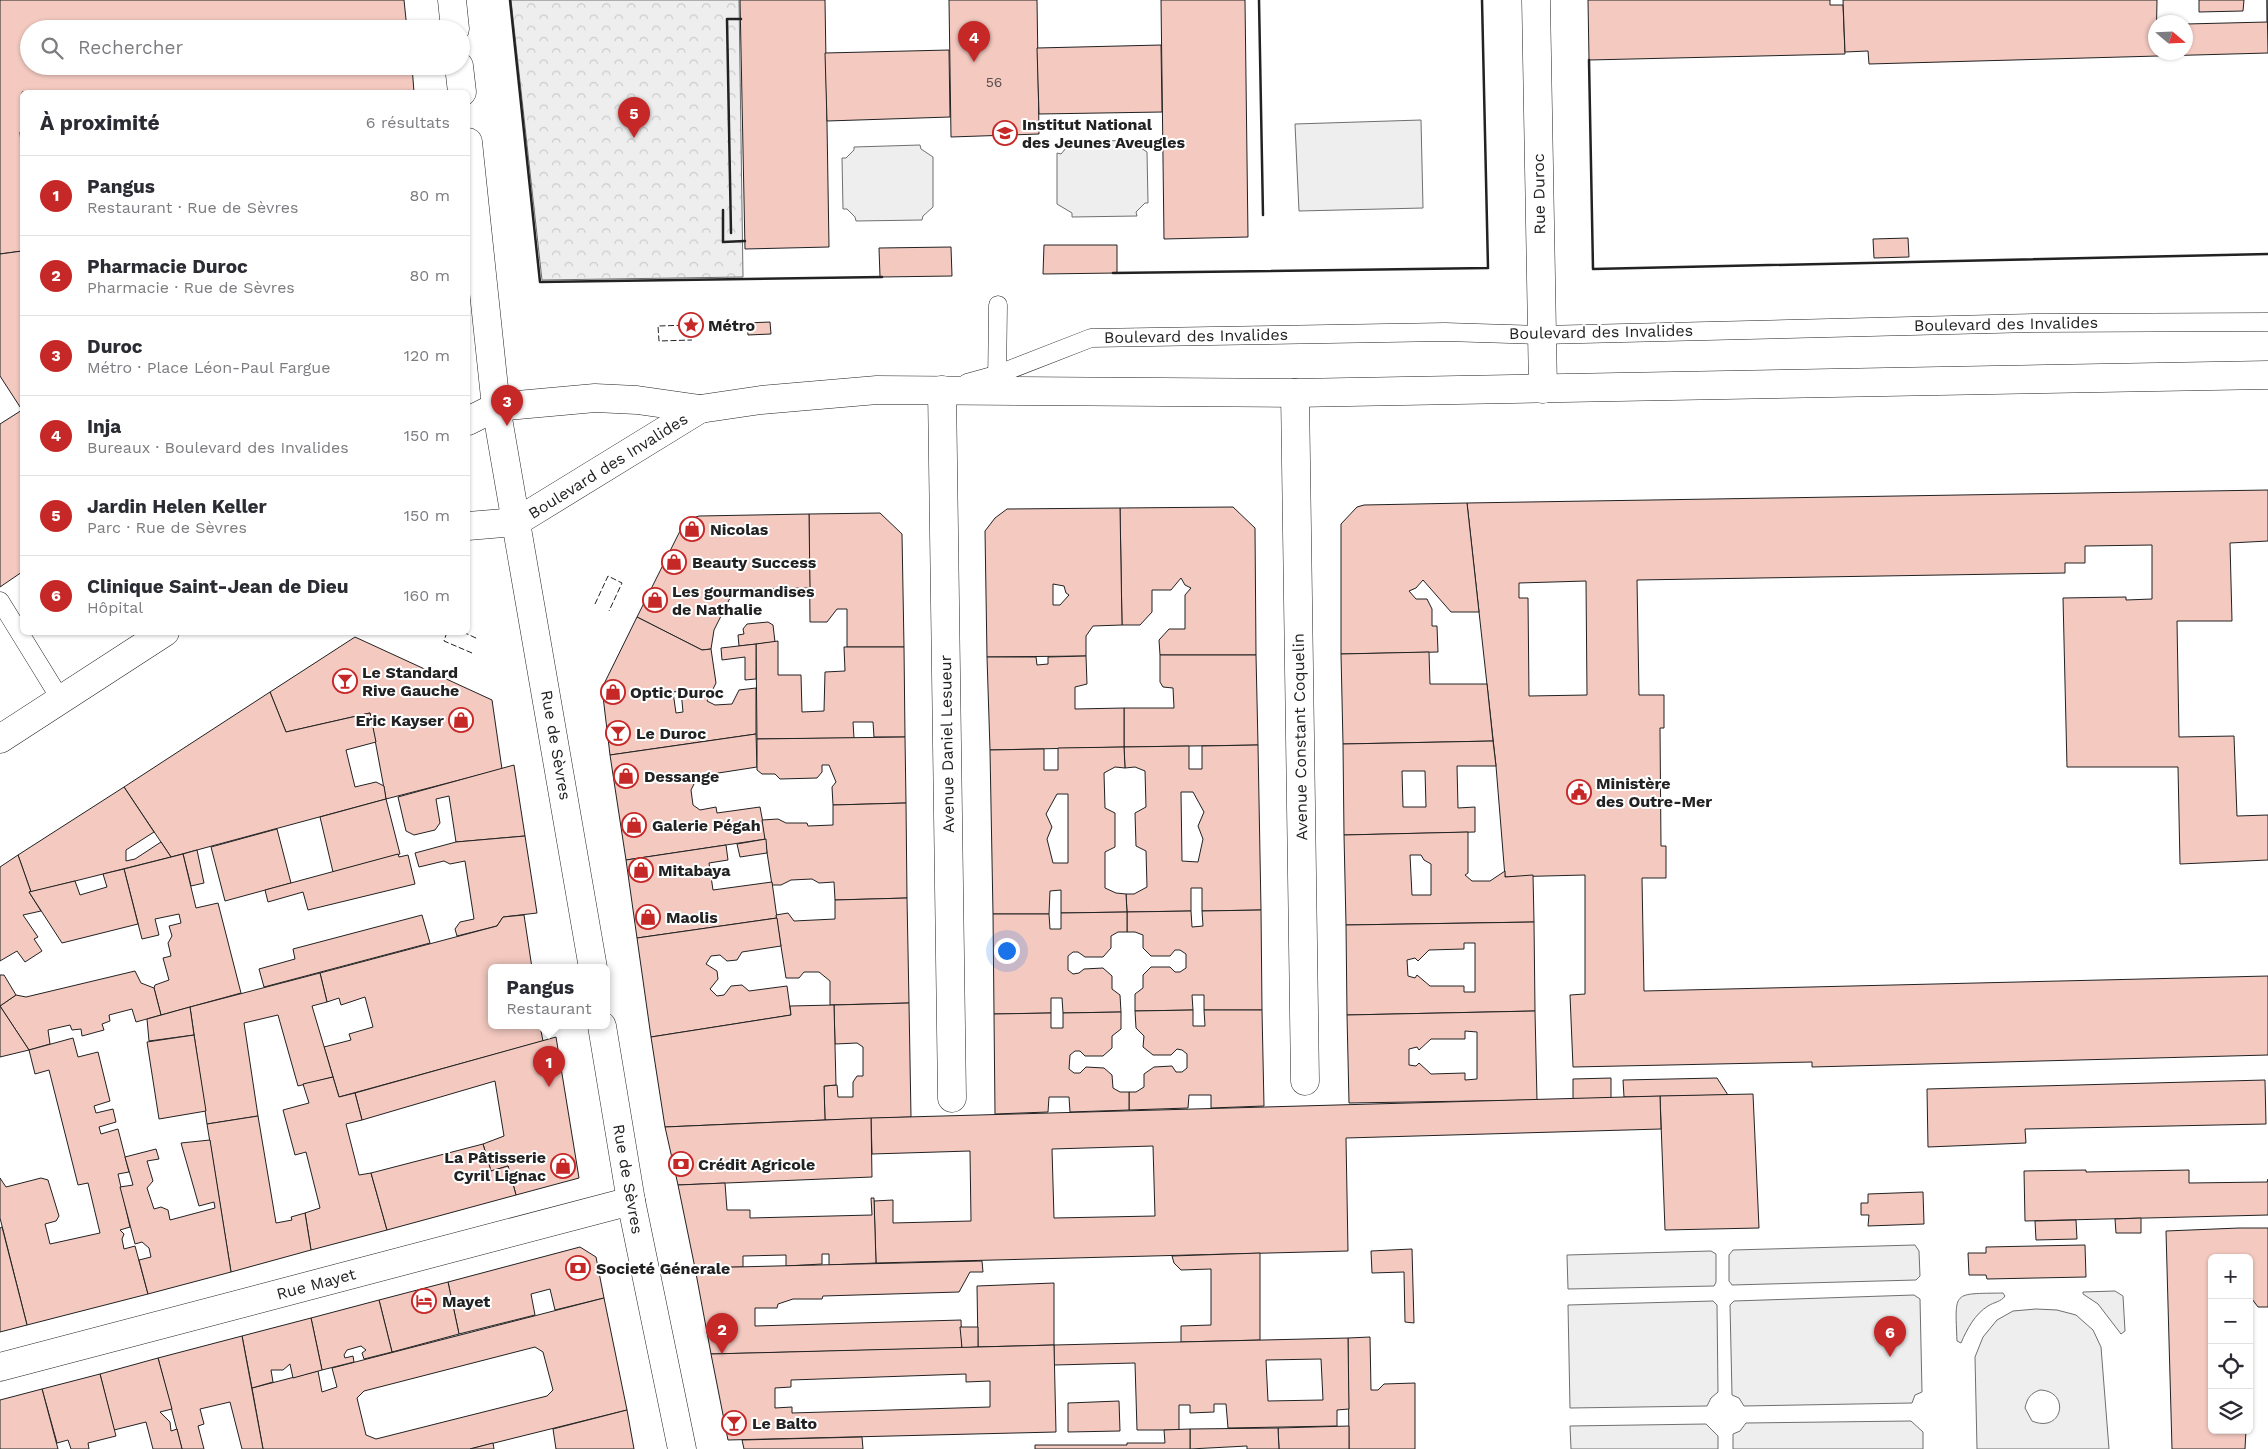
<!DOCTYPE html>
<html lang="fr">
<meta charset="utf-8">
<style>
body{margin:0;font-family:"Work Sans",sans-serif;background:#f7f7f7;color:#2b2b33}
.controls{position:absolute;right:15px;bottom:15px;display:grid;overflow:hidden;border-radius:8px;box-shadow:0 1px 4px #0004}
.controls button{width:45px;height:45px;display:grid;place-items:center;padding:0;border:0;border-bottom:1px solid #e1e1e2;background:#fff;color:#2b2b33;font:25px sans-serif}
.compass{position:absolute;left:2148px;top:15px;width:45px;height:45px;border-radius:50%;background:#fff;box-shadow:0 1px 4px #0004;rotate:109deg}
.you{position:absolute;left:1006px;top:950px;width:18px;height:18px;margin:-12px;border:4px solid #fff;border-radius:50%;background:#1a73e8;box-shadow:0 0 0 8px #1a73e833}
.badge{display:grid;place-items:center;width:32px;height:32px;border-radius:50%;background:#c62828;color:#fff;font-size:16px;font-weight:700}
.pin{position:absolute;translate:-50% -41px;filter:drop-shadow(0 1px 2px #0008)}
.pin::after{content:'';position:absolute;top:26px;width:18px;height:15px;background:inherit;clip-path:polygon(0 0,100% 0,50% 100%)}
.popup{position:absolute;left:488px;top:964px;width:122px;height:65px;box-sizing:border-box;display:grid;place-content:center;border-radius:8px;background:#fff;filter:drop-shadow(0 1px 4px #0005);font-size:16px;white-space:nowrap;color:#7c7c81}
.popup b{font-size:19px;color:#2b2b33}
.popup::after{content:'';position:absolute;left:50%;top:100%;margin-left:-10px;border:10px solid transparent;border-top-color:#fff}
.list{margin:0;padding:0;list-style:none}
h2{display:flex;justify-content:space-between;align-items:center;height:65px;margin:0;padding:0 20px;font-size:21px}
h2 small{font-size:16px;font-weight:400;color:#7c7c81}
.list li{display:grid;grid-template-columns:32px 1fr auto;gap:15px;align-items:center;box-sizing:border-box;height:80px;padding:0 20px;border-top:1px solid #e1e1e2}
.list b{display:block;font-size:19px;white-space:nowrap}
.list p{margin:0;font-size:16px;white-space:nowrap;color:#7c7c81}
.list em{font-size:16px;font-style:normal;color:#7c7c81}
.icon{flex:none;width:28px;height:28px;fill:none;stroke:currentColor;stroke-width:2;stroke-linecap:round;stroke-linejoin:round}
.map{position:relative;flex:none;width:2268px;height:1449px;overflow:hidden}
.search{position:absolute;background:#fff;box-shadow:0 1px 4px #0004;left:20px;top:20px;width:450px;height:55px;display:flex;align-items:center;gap:12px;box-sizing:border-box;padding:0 18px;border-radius:28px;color:#7c7c81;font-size:19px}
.panel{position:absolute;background:#fff;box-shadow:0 1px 4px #0004;left:20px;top:90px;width:450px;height:545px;border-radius:8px}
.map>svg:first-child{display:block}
</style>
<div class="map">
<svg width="2268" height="1449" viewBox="0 0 2268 1449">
<defs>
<pattern id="park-crowns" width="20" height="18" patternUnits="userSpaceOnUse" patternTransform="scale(1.25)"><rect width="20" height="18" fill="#eee"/><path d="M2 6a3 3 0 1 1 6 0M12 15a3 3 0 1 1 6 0" fill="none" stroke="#ccc"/></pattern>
</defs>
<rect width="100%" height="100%" fill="#fff"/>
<g fill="#eee" stroke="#6f6f6f" fill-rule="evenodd">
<path d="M1421,120L1423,208L1299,211L1295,124Z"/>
<path d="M1135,140V144L1147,152L1148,203H1145L1136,212L1137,216L1072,217V213L1057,204V153L1061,154L1071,142Z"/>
<path d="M920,145L921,149L933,157V207L923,216L922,220L856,221L855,217L847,209H843L842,158H846L854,150V147Z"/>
<path d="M1915,1245L1919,1251L1920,1276L1916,1280L1732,1285L1729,1281V1255L1733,1250Z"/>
<path d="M1711,1251L1716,1254V1282L1714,1286L1568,1289L1567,1255Z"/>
<path d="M2115,1291L2123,1296L2125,1331L2121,1334L2098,1304L2083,1294V1292Z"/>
<path d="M2003,1293L2005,1296C2001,1302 1994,1302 1988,1306C1975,1314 1967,1329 1961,1343L1957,1341C1955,1290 1952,1294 2003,1293Z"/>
<path d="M1914,1295L1920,1299L1922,1392L1915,1395L1912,1403L1744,1406L1739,1398L1732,1395L1730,1305L1734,1301Z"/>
<path d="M1713,1301L1717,1305L1718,1392L1711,1398L1707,1406L1570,1408L1568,1305Z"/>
<path d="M2036,1309L2057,1310L2076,1315L2093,1330L2101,1347L2109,1449H1977L1975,1357L1983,1337L1997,1320L2013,1311ZM2040,1390C2071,1391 2063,1434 2032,1421L2025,1408C2027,1398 2031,1393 2040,1390Z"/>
<path d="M1911,1421L1923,1432V1449H1733V1434L1740,1431L1746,1423Z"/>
<path d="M1706,1424L1718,1436V1449H1571L1570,1426Z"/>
</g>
<path fill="url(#park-crowns)" stroke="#6f6f6f" d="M511,0H739L743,277L542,280Z"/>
<g fill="#f3c9c0" stroke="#222" fill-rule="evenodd">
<path d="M0,0H404L407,29H29V66H412L414,92H22V131L20,132L22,156V251L0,254Z"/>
<path d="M740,0H825L829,247L745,249Z"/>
<path d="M949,0H1037L1039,134L951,137Z"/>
<path d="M1161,0H1245L1248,237L1164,239Z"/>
<path d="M1588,0H1830V5H1843L1845,54L1589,60Z"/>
<path d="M1843,0H2157L2156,52H2158V56L1869,64L1868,51L1845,52Z"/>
<path d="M2199,0H2244L2243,11L2199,12Z"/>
<path d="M2267,0L2268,53L2158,56V52H2186V24L2267,22Z"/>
<path d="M1161,45L1162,112L1039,114L1037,48Z"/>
<path d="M949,50L950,117L827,121L825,53Z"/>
<path d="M1908,238L1909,257L1874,258L1873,239Z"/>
<path d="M1044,245H1117V273L1043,274Z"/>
<path d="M951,247L952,276L880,277L879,248Z"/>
<path d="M22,251V572L0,587V424L22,410L0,376V254Z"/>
<path d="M770,322L771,334L748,335L747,323Z"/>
<path d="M2268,490V541L2230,543L2232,621H2177L2179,737L2234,736L2237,816L2268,815V860L2180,864L2178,767H2067L2063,598L2126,597V600L2152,599V545L2085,546V563H2065V573L1637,580L1639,695H1664V728H1660L1661,846H1666V878H1642L1644,991L2268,976V1055L1812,1067V1062L1573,1067L1570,995L1585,994V875L1505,877L1496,766L1467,503ZM1586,581L1587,695L1529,696L1528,598H1519V583Z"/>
<path d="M1467,503L1479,612H1451L1423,580L1416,588L1409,591L1416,599H1427L1432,609V626H1437L1438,652L1341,654V524L1357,507L1364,505Z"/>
<path d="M1233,507L1255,528L1256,655H1160L1159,640L1169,629H1185V595L1191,588L1185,585L1181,578L1171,590H1152V612L1140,625H1122L1120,508Z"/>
<path d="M1120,508L1122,625L1093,626L1086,636V656L987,657L985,531L995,518L1007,509ZM1053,584L1064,586L1066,593L1069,595L1060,605H1053Z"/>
<path d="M880,513L902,534L904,647H847V609H837L827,622H810L809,514Z"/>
<path d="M809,514L810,588L741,589L731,596L714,630L711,649L702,650L637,617L682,527L689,519L699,516Z"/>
<path d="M637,617L702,650L711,649L716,683L707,701L715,705L732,704L739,690L756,688V734L610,755L602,688ZM681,691L683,712L676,713L673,692Z"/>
<path d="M768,622L773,625L775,642L739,646L738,635L744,634L743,629L747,624Z"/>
<path d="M355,637L492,700L502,769L386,799L370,713L286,732L270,692Z"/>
<path d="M778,641V675H801L802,712L824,711L825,672L845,671L844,647H904L905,737H874L873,722H853L854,738L757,739L756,644Z"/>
<path d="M756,644V679L745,680V657L722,660L721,648Z"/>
<path d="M1429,652L1430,684H1487L1493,741L1343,744L1341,654Z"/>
<path d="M1160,655H1256L1258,745L1124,747V708H1174L1173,688L1163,687L1160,682Z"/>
<path d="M1086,656L1087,684L1075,687V709L1124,708V747L990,750L987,657H1036L1037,665L1048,664V657Z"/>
<path d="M270,692L286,732L370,713L376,742L346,750L355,787L376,782L384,786L386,799L171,857L124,787Z"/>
<path d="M756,734L757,767L712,774L713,780L695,782L691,790L693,805L700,810L716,807L717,813L760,807L766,839L626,860L610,755Z"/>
<path d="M905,737L906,803L833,805L832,787L836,782L829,765H822V772L817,778L780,779L775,774H762L757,770V739Z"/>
<path d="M1493,741L1496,766H1457L1458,808L1475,807V832L1344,835L1343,744ZM1402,771H1425L1426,807H1403Z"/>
<path d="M1258,745L1261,910L1202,911V888H1191V911L1127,912L1126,894H1134L1147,887L1146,851L1136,846L1135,813L1146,807L1145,771L1135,767L1125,768L1124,747L1189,746V769H1202V746ZM1181,792H1193L1204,812L1198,826L1203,839L1198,862L1182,861Z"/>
<path d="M1124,747L1125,768L1115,767L1104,773L1105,808L1115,813V847L1105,852V888L1116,893L1126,894L1127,912L1061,913V890L1050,891L1049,914H993L990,750L1044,749V770H1058V748ZM1057,794H1068V863H1053L1047,839L1052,827L1046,814Z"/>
<path d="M514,765L525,836L456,842L449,796L436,799L440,823L435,830L414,835L406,831L398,797Z"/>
<path d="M124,787L154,832L126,850V861L135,859L161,842L171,857L31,892L18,855Z"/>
<path d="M386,799L400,854L333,872L320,817Z"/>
<path d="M906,803L907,898L835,900L834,882L819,883L812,879L791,880L781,885H772L762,820L778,819L786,823H807L808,826L833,825V805Z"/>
<path d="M277,829L291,883L225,901L211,847Z"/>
<path d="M1468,832V873L1465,875L1472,881H1490L1505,871V877L1533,875L1534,922L1346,925L1344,835ZM1410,855H1421L1424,860L1431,864V895H1412Z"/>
<path d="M525,836L537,913L503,917L497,926L457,936L455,929L460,922L474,919L465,861L450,864L444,861L419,867L415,853L456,842Z"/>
<path d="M766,839L767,853L740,857L737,844Z"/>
<path d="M726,845L728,860L709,863L713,890L772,882L777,918L637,938L626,860Z"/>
<path d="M197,850L204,883L191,886L183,854Z"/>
<path d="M183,854L196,908L218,903L241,993L161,1015L154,988L155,985L169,980L163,958L171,956L168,943L172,936L169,926L181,923L179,914L155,919L159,935L142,939L124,869Z"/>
<path d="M398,854L399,857L408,855L415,884L308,910L303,892L268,902L265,890Z"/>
<path d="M18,855L31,892H29L41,911L23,915L38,937L34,939L42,951L25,962L17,951L0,961V867Z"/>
<path d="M124,869L138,924L62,943L29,892L75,881L80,895L107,887L103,874Z"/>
<path d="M907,898L909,1003L830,1005V981L819,972H804L799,978H786L776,915L788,913L794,921L835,919V900Z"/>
<path d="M1261,910L1262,1010H1204V995H1192L1193,1010L1135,1011V994L1143,988V975L1151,967H1170L1175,972H1180L1186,968V954L1180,950H1175L1170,956H1151L1143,948V935L1135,932H1127V912L1191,911L1192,927L1203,926L1202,911Z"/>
<path d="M1127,912V932H1118L1111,936V948L1103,957H1085L1078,952H1073L1068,956V970L1073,974L1079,973L1084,969L1103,968L1112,976V989L1120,995L1121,1012L1063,1013L1062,998H1051V1013L994,1014L993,914H1049L1050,929H1061V913Z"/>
<path d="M422,915L430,943L264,987L259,969L295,959L293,949Z"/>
<path d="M524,915L532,968H492V1026H540L543,1041L339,1097L324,1047L351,1040L349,1034L373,1027L365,997L341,1005L339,998L327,1002L320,973L497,926L503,917Z"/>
<path d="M777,918L781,946L742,952L737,960L727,961L720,955L711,956L706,964L717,971L718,979L710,989L717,996L724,995L731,986L742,985L749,991L787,986L791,1015L651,1037L637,938Z"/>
<path d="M1534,922L1535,1011L1347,1015L1346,925ZM1464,943H1475V992H1464V986H1430L1417,975L1415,978L1408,976L1407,960L1415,958L1418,961L1429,950L1464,949Z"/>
<path d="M135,971L141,983L154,988L161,1015L136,1022L132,1009L109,1015L110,1021L102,1024L104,1030L82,1036L81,1029L72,1030L70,1025L48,1030L50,1044L29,1050L0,1006L16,995L26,997Z"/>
<path d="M320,973L327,1002L312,1006L333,1077L298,1086L278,1015L244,1023L258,1116L207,1124L190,1007Z"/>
<path d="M0,975H4L16,995L0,1006Z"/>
<path d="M909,1003L911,1117L825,1120L824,1086L837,1085L838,1097H853V1082L857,1076H863V1047L857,1043L835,1044L834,1005Z"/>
<path d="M834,1005L836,1085L824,1086L825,1120L665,1127L651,1037L791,1015L790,1006Z"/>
<path d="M0,1006L29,1050L0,1057Z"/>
<path d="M190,1007L194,1035L149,1041L147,1019Z"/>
<path d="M1193,1010V1026H1205L1204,1010H1262L1264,1106L1211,1108V1095H1189L1188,1108L1129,1110V1092H1136L1144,1087V1074L1154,1067L1172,1066L1176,1072H1182L1187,1068V1054L1182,1050L1177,1049L1171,1055H1153L1143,1047L1144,1036L1136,1028L1135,1011Z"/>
<path d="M1535,1011L1537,1100L1349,1103L1347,1015ZM1465,1031L1477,1032V1079L1465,1080V1073L1431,1074L1419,1063L1416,1066L1409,1065V1049L1417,1047L1419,1050L1431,1039H1465Z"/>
<path d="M1121,1012V1029L1112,1036V1048L1103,1056H1085L1080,1051H1075L1070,1055L1069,1069L1074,1073H1080L1086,1067L1104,1068L1112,1075L1113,1088L1120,1092H1129V1110L1070,1112L1069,1097H1049L1048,1112L995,1114L994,1014L1051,1013V1028H1063V1013Z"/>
<path d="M194,1035L206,1111L159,1119L147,1042Z"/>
<path d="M556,1037L579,1178L516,1195L508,1166L491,1171L483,1144L504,1136L495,1081L362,1120L355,1093Z"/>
<path d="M73,1038L78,1057L98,1052L110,1101L94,1106L96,1113L113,1109L116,1122L99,1127L101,1134L118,1129L129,1172L118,1174L130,1227L120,1230L124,1234L122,1239L124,1249L135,1246L148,1294L27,1325L0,1218V1178L6,1187L41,1178L48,1180L59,1216L56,1221L45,1224L50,1244L100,1233L88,1183L78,1185L49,1070L35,1074L29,1050Z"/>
<path d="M333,1077L339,1097L355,1093L362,1120L346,1124L359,1175L371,1173L387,1230L311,1250L305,1213L320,1208L306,1152L295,1155L283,1110L309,1103L303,1084Z"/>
<path d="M1611,1078V1098L1573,1099V1079Z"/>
<path d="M1717,1078L1728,1095L1624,1097L1623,1080Z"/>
<path d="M2265,1080L2266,1124L2025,1129L2026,1143L1928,1147L1927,1089Z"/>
<path d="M1753,1094L1759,1228L1665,1230L1660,1096Z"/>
<path d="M1660,1096L1661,1129L1346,1138L1348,1251L876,1263L874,1201L893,1200V1223L971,1221L970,1151L872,1154L871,1118ZM1153,1146L1155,1216L1054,1218L1052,1149Z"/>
<path d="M258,1116L276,1223L292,1220L291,1217L305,1213L311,1250L231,1272L207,1124Z"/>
<path d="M871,1118L872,1177L678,1185L665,1127Z"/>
<path d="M210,1140L231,1272L148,1294L139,1260L151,1257L149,1248L142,1242L135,1244L120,1187L133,1185L125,1157L156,1149L159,1159L147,1161L153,1181L147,1188L154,1209L161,1207L168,1210L170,1220L215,1208L214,1202L199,1206L181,1143Z"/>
<path d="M483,1144L491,1171L508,1166L516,1195L387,1230L371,1173Z"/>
<path d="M2086,1170V1172L2189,1170V1183L2267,1182L2268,1179V1215L2025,1221L2024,1171Z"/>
<path d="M725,1183L727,1210H750V1218L872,1215L871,1198H874L876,1263L829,1265V1254H822V1264L786,1266V1255L743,1256V1267L695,1268L678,1185Z"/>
<path d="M1923,1192L1924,1224L1868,1226L1869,1215H1861V1203H1868V1194Z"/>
<path d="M2141,1218V1233H2116L2115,1219Z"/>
<path d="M2076,1220L2077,1239L2036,1240L2035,1221Z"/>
<path d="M2,1227L27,1325L0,1332V1228Z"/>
<path d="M2239,1228H2268V1307H2258L2249,1295V1258H2212V1430H2246L2245,1449H2172L2166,1231Z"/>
<path d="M2085,1245L2086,1277L1987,1279L1986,1275H1969L1968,1253H1986V1247Z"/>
<path d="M580,1247L596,1257L604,1298L555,1310L550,1289L531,1294L535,1315L459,1334L448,1282Z"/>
<path d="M1412,1249L1414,1323L1405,1322L1404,1272L1372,1273L1371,1251Z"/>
<path d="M1260,1253V1340L1181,1342V1326L1211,1325V1269L1181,1270L1174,1263L1172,1256Z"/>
<path d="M982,1261L983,1272H970L959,1292L823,1296L822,1299H793L778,1304L777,1308H755V1326L961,1320L962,1348L711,1354L695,1268Z"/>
<path d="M448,1282L459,1334L392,1352L379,1300Z"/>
<path d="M1054,1283V1345L978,1347L977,1286Z"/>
<path d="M604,1298L627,1410L470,1449H263L252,1388L318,1371L322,1392L337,1387L332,1368ZM535,1347L543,1352L553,1390L547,1396L376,1439L366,1435L357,1398L364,1391Z"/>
<path d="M379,1300L392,1352L364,1359L362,1353L366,1350L361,1346L347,1350L344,1355L345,1358L353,1356L354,1362L322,1370L311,1318Z"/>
<path d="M311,1318L322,1370L293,1378L290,1364L283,1370H271L273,1382L252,1388L242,1336Z"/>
<path d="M960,1327H978V1347L962,1348Z"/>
<path d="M242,1336L263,1449H242L230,1402L200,1409L204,1424L198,1426L204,1449H182L158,1358Z"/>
<path d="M1370,1337L1371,1390H1378L1384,1384L1415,1383V1449H1349L1348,1338Z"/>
<path d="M1348,1338L1349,1409L1337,1410V1426L1228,1428L1226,1404H1214V1412L1190,1413V1405H1179V1430H1137L1135,1363L1054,1365V1345ZM1321,1359L1323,1400L1268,1401L1266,1360Z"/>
<path d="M1054,1345L1056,1432L728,1440L711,1354ZM966,1374V1382L990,1381V1407L792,1413V1407L775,1408V1388L791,1387V1380Z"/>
<path d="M158,1358L172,1409L160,1412L170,1422L171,1431L177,1429L182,1449H153L146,1422L114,1430L100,1374Z"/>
<path d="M100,1374L116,1436L88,1443L89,1449H71L68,1440L57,1443L42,1389Z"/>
<path d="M42,1389L58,1449H0V1400Z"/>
<path d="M1119,1401L1120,1431L1068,1432V1403Z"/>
<path d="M627,1410L634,1449H556L553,1429Z"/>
<path d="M1349,1426V1449H1279L1278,1428Z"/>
<path d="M1278,1428L1279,1449H1247V1446L1190,1449V1429Z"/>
<path d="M1190,1429V1449H1035V1445H1127V1443H1165L1164,1430Z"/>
<path d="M862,1437L863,1449H744L742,1440Z"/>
<path d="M493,1443L494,1449H470Z"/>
</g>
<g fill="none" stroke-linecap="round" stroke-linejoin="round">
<defs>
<g id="service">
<path d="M967,383L996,375L1091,338L1445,332L1541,335L2034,323L2268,322"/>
<path d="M997,384L998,305"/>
<path d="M0,601L61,700"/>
</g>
<g id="minor">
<path d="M942,390L952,1098"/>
<path d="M1295,393L1305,1081"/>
<path d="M0,1367L631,1201"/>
</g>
<path id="tertiary" d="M1536,0L1543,389"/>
<g id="secondary">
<path d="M452,0L455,29"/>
<path d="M459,66L462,92"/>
<path d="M468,142L496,407L593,968"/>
<path d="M602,1026L631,1201L682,1449"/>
</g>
<g id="primary">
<path d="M468,421L496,407L595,398L637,400L700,409L761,400L877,390L1295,393L2268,375"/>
<path d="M468,526L516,522L700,409"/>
<path d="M0,739L165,632"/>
</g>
</defs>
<use href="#service" stroke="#222" stroke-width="19"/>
<use href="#minor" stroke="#222" stroke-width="29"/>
<use href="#tertiary" stroke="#222" stroke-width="29"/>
<use href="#secondary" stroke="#222" stroke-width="29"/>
<use href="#primary" stroke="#222" stroke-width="29"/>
<use href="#service" stroke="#fff" stroke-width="18"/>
<use href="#minor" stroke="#fff" stroke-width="28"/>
<use href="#tertiary" stroke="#fff" stroke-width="28"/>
<use href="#secondary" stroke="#fff" stroke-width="28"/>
<use href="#primary" stroke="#fff" stroke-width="28"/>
<g stroke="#222" stroke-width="1" stroke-dasharray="6 2.5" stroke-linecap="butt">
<path d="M691,325L658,326L659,341L692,340"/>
<path d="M595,604L608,576L622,583L609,611"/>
<path d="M447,632L444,641L472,653"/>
<path d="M463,632L478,639"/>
</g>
<g stroke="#222" stroke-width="2.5">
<path d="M510,0L540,282L882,277"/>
<path d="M1259,0L1263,215"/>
<path d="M1589,60L1593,269L2268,254"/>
<path d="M723,210V242L745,241"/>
<path d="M731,233L727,19H741"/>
<path d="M1113,273L1488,268L1482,0"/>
</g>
</g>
<defs>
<symbol id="school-ring" viewBox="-11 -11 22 22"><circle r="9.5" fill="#fff" stroke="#c62828" stroke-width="1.5"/><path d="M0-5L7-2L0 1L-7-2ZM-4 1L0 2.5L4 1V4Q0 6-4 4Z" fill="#c62828"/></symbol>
<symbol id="sight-ring" viewBox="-11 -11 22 22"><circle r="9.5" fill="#fff" stroke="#c62828" stroke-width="1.5"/><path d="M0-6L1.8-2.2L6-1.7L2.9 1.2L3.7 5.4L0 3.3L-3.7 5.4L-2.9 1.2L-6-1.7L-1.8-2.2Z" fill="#c62828"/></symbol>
<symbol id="shop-ring" viewBox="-11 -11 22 22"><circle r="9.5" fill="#fff" stroke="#c62828" stroke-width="1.5"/><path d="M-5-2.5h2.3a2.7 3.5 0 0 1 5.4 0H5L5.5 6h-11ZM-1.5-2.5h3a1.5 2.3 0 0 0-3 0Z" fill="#c62828"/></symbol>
<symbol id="bar-ring" viewBox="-11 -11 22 22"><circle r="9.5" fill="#fff" stroke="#c62828" stroke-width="1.5"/><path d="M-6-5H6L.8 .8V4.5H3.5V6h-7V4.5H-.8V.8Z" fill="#c62828"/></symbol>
<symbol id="civic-ring" viewBox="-11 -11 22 22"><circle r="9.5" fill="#fff" stroke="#c62828" stroke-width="1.5"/><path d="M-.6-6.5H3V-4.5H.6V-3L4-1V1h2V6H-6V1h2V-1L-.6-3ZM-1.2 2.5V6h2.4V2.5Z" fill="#c62828"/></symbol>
<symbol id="bank-ring" viewBox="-11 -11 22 22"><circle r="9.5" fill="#fff" stroke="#c62828" stroke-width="1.5"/><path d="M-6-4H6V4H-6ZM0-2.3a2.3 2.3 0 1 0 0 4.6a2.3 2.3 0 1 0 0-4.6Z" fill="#c62828"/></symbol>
<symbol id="hotel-ring" viewBox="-11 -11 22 22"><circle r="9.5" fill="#fff" stroke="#c62828" stroke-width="1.5"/><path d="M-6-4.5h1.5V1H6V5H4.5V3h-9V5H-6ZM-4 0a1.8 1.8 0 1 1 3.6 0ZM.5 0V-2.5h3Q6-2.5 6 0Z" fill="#c62828"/></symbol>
</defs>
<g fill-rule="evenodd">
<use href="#school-ring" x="991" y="119" width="28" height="28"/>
<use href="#sight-ring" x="677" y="311" width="28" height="28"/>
<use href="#shop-ring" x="678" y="515" width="28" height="28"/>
<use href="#shop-ring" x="660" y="548" width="28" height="28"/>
<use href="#shop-ring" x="641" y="586" width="28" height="28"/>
<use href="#bar-ring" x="331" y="667" width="28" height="28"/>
<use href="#shop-ring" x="599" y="678" width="28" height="28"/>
<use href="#shop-ring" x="447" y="706" width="28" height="28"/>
<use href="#bar-ring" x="604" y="719" width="28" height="28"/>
<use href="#shop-ring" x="612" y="762" width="28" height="28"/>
<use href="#civic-ring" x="1565" y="778" width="28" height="28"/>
<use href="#shop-ring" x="620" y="811" width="28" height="28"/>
<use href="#shop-ring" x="627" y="856" width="28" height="28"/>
<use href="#shop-ring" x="634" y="903" width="28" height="28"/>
<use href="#bank-ring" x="667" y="1150" width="28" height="28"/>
<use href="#shop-ring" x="549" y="1152" width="28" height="28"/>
<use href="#bank-ring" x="564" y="1254" width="28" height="28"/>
<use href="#hotel-ring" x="410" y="1287" width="28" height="28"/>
<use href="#bar-ring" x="720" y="1409" width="28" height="28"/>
</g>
<g text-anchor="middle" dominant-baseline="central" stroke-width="4" stroke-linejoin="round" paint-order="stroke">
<g font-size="14" fill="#564c4a">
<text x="994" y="82">56</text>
</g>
<g font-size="16" font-weight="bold" fill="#222" stroke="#fff" text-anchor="start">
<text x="1022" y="124">Institut National<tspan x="1022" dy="18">des Jeunes Aveugles</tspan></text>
<text x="708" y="325">Métro</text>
<text x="710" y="529">Nicolas</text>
<text x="692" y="562">Beauty Success</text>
<text x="672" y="591">Les gourmandises<tspan x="672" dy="18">de Nathalie</tspan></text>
<text x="362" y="672">Le Standard<tspan x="362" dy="18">Rive Gauche</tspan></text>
<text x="630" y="692">Optic Duroc</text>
<text x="444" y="720" text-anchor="end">Eric Kayser</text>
<text x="636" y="733">Le Duroc</text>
<text x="644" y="776">Dessange</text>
<text x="1596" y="783">Ministère<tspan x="1596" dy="18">des Outre-Mer</tspan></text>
<text x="652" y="825">Galerie Pégah</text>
<text x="658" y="870">Mitabaya</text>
<text x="666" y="917">Maolis</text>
<text x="546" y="1157" text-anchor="end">La Pâtisserie<tspan x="546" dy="18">Cyril Lignac</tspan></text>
<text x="698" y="1164">Crédit Agricole</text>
<text x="596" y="1268">Societé Génerale</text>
<text x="442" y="1301">Mayet</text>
<text x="752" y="1423">Le Balto</text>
</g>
<g font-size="16" fill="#222" stroke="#fff">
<text transform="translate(1539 194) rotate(-91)">Rue Duroc</text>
<text transform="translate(2006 324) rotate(-1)">Boulevard des Invalides</text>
<text transform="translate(1601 332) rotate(-1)">Boulevard des Invalides</text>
<text transform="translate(1196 336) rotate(-1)">Boulevard des Invalides</text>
<text transform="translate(608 466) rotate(-32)">Boulevard des Invalides</text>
<text transform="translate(1300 737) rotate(-91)">Avenue Constant Coquelin</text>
<text transform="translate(947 744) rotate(-91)">Avenue Daniel Lesueur</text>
<text transform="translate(556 745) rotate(80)">Rue de Sèvres</text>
<text transform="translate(628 1179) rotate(80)">Rue de Sèvres</text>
<text transform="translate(316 1284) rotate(-15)">Rue Mayet</text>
</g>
</g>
</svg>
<div class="controls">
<button>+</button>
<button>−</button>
<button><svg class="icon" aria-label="locate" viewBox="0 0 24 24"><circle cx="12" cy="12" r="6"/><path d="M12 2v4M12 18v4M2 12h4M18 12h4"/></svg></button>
<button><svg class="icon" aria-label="layers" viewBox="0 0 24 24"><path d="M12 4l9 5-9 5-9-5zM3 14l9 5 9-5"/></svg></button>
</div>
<svg class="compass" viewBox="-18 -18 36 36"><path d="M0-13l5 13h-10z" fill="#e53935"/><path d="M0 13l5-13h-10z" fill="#7c7c81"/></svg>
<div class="you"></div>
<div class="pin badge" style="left:549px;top:1087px">1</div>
<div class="popup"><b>Pangus</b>Restaurant</div>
<div class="pin badge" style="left:722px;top:1354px">2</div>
<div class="pin badge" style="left:507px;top:426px">3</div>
<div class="pin badge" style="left:974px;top:62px">4</div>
<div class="pin badge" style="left:634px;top:138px">5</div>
<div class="pin badge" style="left:1890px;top:1357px">6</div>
<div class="search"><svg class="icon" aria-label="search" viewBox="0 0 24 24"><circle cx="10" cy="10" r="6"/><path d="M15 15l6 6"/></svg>Rechercher</div>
<section class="panel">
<h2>À proximité<small>6 résultats</small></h2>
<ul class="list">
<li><span class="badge">1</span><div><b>Pangus</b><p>Restaurant · Rue de Sèvres</p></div><em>80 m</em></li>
<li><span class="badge">2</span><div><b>Pharmacie Duroc</b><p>Pharmacie · Rue de Sèvres</p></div><em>80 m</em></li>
<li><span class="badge">3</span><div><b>Duroc</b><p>Métro · Place Léon-Paul Fargue</p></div><em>120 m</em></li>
<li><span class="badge">4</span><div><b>Inja</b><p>Bureaux · Boulevard des Invalides</p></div><em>150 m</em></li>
<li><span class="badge">5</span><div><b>Jardin Helen Keller</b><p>Parc · Rue de Sèvres</p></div><em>150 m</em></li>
<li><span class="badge">6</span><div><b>Clinique Saint-Jean de Dieu</b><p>Hôpital</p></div><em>160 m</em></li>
</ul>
</section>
</div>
